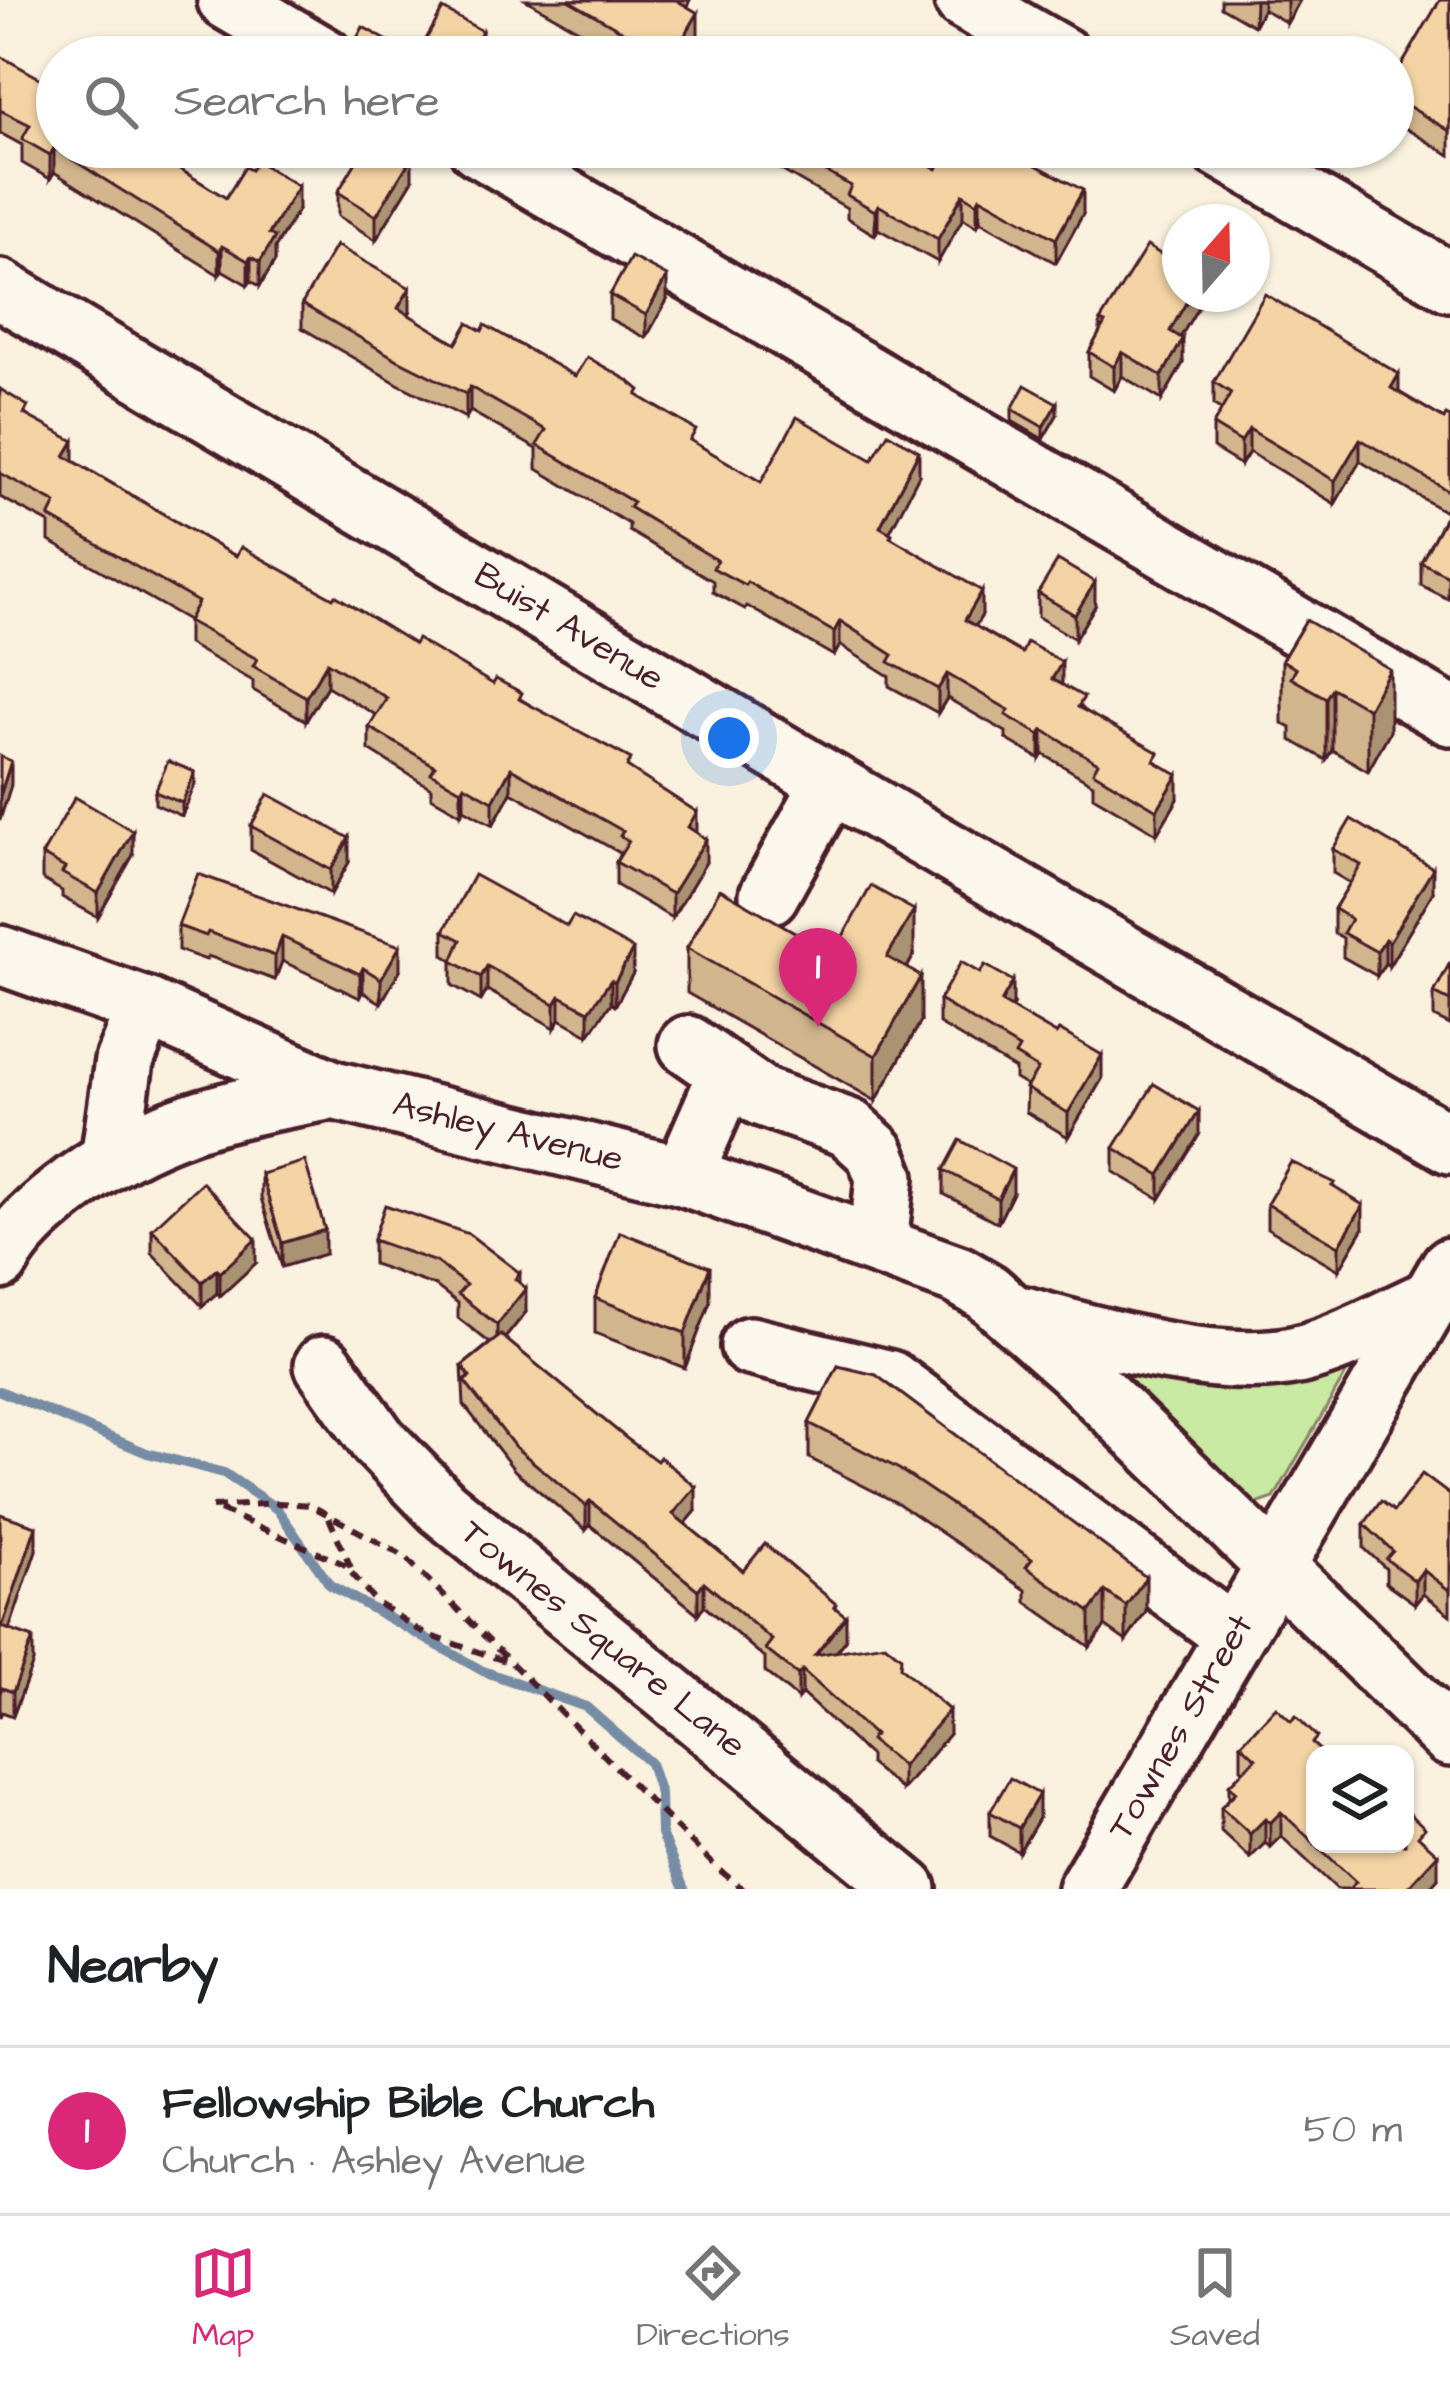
<!DOCTYPE html>
<meta charset="utf-8">
<style>
body{margin:0;font-family:"Architects Daughter",sans-serif;background:#f2f2f2;color:#202124}
.controls{position:absolute;right:36px;bottom:36px;display:grid;overflow:hidden;border-radius:24px;box-shadow:0 3px 9px #0004}
.controls button{width:108px;height:108px;display:grid;place-items:center;padding:0;border:0;border-bottom:3px solid #e0e0e0;background:#fff;color:#202124;font:60px sans-serif}
.compass{position:absolute;left:1162px;top:204px;width:108px;height:108px;border-radius:50%;background:#fff;box-shadow:0 3px 9px #0004;rotate:20deg}
.you{position:absolute;left:729px;top:738px;width:42px;height:42px;margin:-30px;border:9px solid #fff;border-radius:50%;background:#1a73e8;box-shadow:0 0 0 18px #1a73e833}
.badge{display:grid;place-items:center;width:78px;height:78px;border-radius:50%;background:#db2777;color:#fff;font-size:39px;font-weight:700}
.pin{position:absolute;translate:-50% -99px;filter:drop-shadow(0 3px 6px #0008)}
.pin::after{content:'';position:absolute;top:63px;width:42px;height:36px;background:inherit;clip-path:polygon(0 0,100% 0,50% 100%)}
.list{margin:0;padding:0;list-style:none}
h2{display:flex;justify-content:space-between;align-items:center;height:156px;margin:0;padding:0 48px;font-size:51px}
h2 small{font-size:39px;font-weight:400;color:#757577}
.list li{display:grid;grid-template-columns:78px 1fr auto;gap:36px;align-items:center;box-sizing:border-box;height:168px;padding:0 48px;border-top:3px solid #e0e0e0}
.list b{display:block;font-size:45px;white-space:nowrap}
.list p{margin:0;font-size:39px;white-space:nowrap;color:#757577}
.list em{font-size:39px;font-style:normal;color:#757577}
.icon{flex:none;width:66px;height:66px;fill:none;stroke:currentColor;stroke-width:2;stroke-linecap:round;stroke-linejoin:round}
.map{position:relative;flex:none;width:1450px;height:1889px;overflow:hidden}
.search{position:absolute;background:#fff;box-shadow:0 3px 9px #0004;left:36px;right:36px;top:36px;height:132px;display:flex;align-items:center;gap:30px;box-sizing:border-box;padding:0 42px;border-radius:66px;color:#757577;font-size:45px}
.sheet{height:324px;background:#fff}
nav{display:flex;justify-content:space-around;align-items:center;box-sizing:border-box;height:168px;border-top:3px solid #e0e0e0;background:#fff;font-size:33px;color:#757577}
nav a{display:grid;justify-items:center;gap:6px}
nav .on{color:#db2777}
.map>svg:first-child{display:block}
</style>
<div class="map">
<svg width="1450" height="1889" viewBox="0 0 1450 1889">
<rect width="100%" height="100%" fill="#f9f0de"/>
<filter id="ink" filterUnits="userSpaceOnUse"><feTurbulence type="fractalNoise" baseFrequency=".00833" numOctaves="2"/><feDisplacementMap in="SourceGraphic" scale="24" xChannelSelector="R" yChannelSelector="G"/><feConvolveMatrix kernelMatrix="1 2 1 2 8 2 1 2 1" color-interpolation-filters="sRGB"/></filter>
<g filter="url(#ink)">
<path fill="#c8e9a2" stroke="#898466" stroke-width="3" d="M1070,1345C1123,1359 1221,1396 1272,1388C1304,1383 1331,1367 1359,1351L1274,1498L1239,1510Z"/>
<g fill="none" stroke-linecap="round" stroke-linejoin="round">
<path stroke="#768ca4" stroke-width="10" d="M0,1391L147,1453L224,1473L277,1509L330,1585L483,1671L586,1707L650,1763L660,1794L661,1834L684,1889"/>
<defs>
<g id="minor">
<path d="M227,0L324,57"/>
<path d="M964,0L1063,57"/>
<path d="M478,147L1450,716"/>
<path d="M1218,147L1450,282"/>
<path d="M0,289L831,783L1450,1144"/>
<path d="M769,895L831,783"/>
<path d="M0,955L146,1007L333,1090L683,1176L958,1275L987,1292L1073,1368L1450,1737"/>
<path d="M688,1045L762,1097L849,1128L875,1152L885,1177L878,1245"/>
<path d="M110,1159L124,1061L146,1007"/>
<path d="M683,1176L728,1073"/>
<path d="M0,1260C14,1233 38,1212 62,1193C148,1124 228,1109 333,1090"/>
<path d="M1024,1316C1101,1338 1231,1376 1309,1352C1350,1340 1390,1317 1429,1300"/>
<path d="M750,1346L890,1380L1233,1635"/>
<path d="M324,1365L378,1441L442,1507L907,1889"/>
<path d="M1087,1889L1450,1267"/>
</g>
</defs>
<use href="#minor" stroke="#4a1f2b" stroke-width="66"/>
<g stroke="#4a1f2b" stroke-width="6" stroke-dasharray="12 9" stroke-linecap="butt">
<path d="M212,1507L278,1503L310,1505L404,1556L716,1867L743,1889"/>
<path d="M220,1510L344,1564L376,1602L425,1634L511,1663"/>
<path d="M329,1518L353,1572"/>
</g>
<use href="#minor" stroke="#fbf7ec" stroke-width="57"/>
</g>
<g fill="#d1b58d" stroke="#4a1f2b" stroke-width="3">
<path d="M526,0H690L687,6L698,37L686,57H626Z"/>
<path d="M1221,0H1300L1287,23L1263,9L1254,26L1221,7Z"/>
<path d="M1450,0V155L1393,121V80Z"/>
<path d="M0,56L157,147V155L226,198L298,210L275,248V261L260,286L251,281L248,285L222,270L219,275L54,172L50,179L22,163V145L0,133Z"/>
<path d="M325,147H348L343,156Z"/>
<path d="M553,147H586L578,162Z"/>
<path d="M774,147H898L937,169L1083,214L1056,263L980,221L977,227L963,218L938,262L878,229L875,235L847,218V208L774,166Z"/>
<path d="M412,181L376,240L338,216V192Z"/>
<path d="M1201,294V302L1180,337L1183,363L1162,400L1122,376L1114,391L1089,376V352L1100,332V321Z"/>
<path d="M610,295L667,300L646,338L610,319Z"/>
<path d="M302,304L410,312L408,315L456,344L482,331L575,376L640,396L696,444L761,482L872,460L919,475L889,532L892,538L982,615L975,626L1062,685L1084,710L1159,763L1178,799L1157,834L1093,796V784L1043,754L1040,759L1006,739V732L947,698L938,713L889,686V676L840,645L834,656L747,606L745,609L713,592V581L629,531V524L537,469V449L470,411L466,418L398,384L302,328Z"/>
<path d="M1214,382L1399,392L1444,419L1450,417V595L1448,599L1421,585V562L1447,513L1360,461L1335,504L1249,452L1241,465L1213,448V425L1222,410L1214,405Z"/>
<path d="M0,389L74,461L226,551L414,644L522,700L631,770L697,833L706,862L672,918L616,885V862L620,853L511,792L493,825L464,809L461,814L431,797V788L369,750V727L376,715L327,686L306,721L253,690V681L188,644V620L49,541V523L0,497Z"/>
<path d="M1012,409L1057,415L1043,439L1012,421Z"/>
<path d="M1038,593L1095,606L1075,639L1038,617Z"/>
<path d="M1306,620L1390,731L1368,771L1332,750L1326,760L1291,740V728L1282,723V660Z"/>
<path d="M195,784L182,816L155,804V792Z"/>
<path d="M251,826L349,862L331,894L251,850Z"/>
<path d="M1333,849L1433,892L1389,966L1385,963L1377,976L1343,957V938L1334,933V909L1350,883L1333,873Z"/>
<path d="M42,855H133L98,917L62,897V891L42,879Z"/>
<path d="M198,874L400,970L381,1003L363,992L360,998L282,961L275,980L208,956L206,960L178,950V926Z"/>
<path d="M444,931L633,973L615,1006L611,1003L589,1035L560,1019L555,1028L487,990L481,1001L452,985V960L444,955Z"/>
<path d="M687,948L914,955L907,968L921,1021L876,1101L687,993Z"/>
<path d="M1450,963V1025L1434,1017V993Z"/>
<path d="M939,1000L1013,1005L1011,1008L1102,1079L1068,1137L1026,1112L1027,1086L1015,1079V1069L939,1024Z"/>
<path d="M1199,1135L1160,1199L1114,1172V1148Z"/>
<path d="M944,1170L1013,1193L998,1223L944,1194Z"/>
<path d="M261,1174L325,1254L282,1267L261,1198Z"/>
<path d="M1335,1188L1363,1229L1339,1270L1267,1228V1204Z"/>
<path d="M152,1229L256,1263L220,1296L217,1293L202,1306L152,1253Z"/>
<path d="M373,1240L520,1283L526,1312L505,1338L696,1511L685,1524L743,1571L836,1608L846,1640L837,1651L901,1668L949,1734L902,1790L870,1764V1756L802,1694L798,1699L765,1672V1658L704,1606L698,1614L590,1525L586,1530L515,1471L464,1405L462,1366L490,1343L458,1318V1303L436,1286L373,1264Z"/>
<path d="M595,1298L710,1302L685,1368L595,1333Z"/>
<path d="M838,1366L1146,1612L1126,1641L1105,1626L1090,1647L1026,1602V1590L899,1504L809,1458V1423Z"/>
<path d="M1450,1495V1615L1423,1594L1415,1604L1386,1583V1569L1364,1548V1524L1394,1511Z"/>
<path d="M0,1514L36,1550L9,1630L33,1662L13,1716L2,1712L0,1717Z"/>
<path d="M1241,1744L1315,1754L1425,1843L1438,1878L1428,1889H1337L1281,1836L1270,1847L1265,1843L1250,1858L1221,1831V1807L1229,1799V1785L1244,1770L1241,1768Z"/>
<path d="M990,1812L1039,1818L1019,1852L990,1836Z"/>
</g>
<g fill="#aa9373" stroke="#4a1f2b" stroke-width="3">
<path d="M1255,0H1263V9L1254,26Z"/>
<path d="M1287,0H1300L1287,23Z"/>
<path d="M698,13V37L686,57H672Z"/>
<path d="M482,31V44L474,57H467Z"/>
<path d="M578,147H586L578,162Z"/>
<path d="M54,148V172L50,179V155Z"/>
<path d="M412,157V181L376,240V216Z"/>
<path d="M298,186V210L275,248V261L260,286V262L269,234Z"/>
<path d="M1083,190V214L1056,263V239Z"/>
<path d="M963,194V218L938,262V239Z"/>
<path d="M980,197V221L977,227V203Z"/>
<path d="M878,205V229L875,235V211Z"/>
<path d="M222,246V270L219,275V251Z"/>
<path d="M251,257V281L248,285V261Z"/>
<path d="M667,276V300L646,338V315Z"/>
<path d="M410,288V312L398,332V308Z"/>
<path d="M1190,294H1201V302L1170,355V331Z"/>
<path d="M1183,339V363L1162,400V376Z"/>
<path d="M1122,352V376L1114,391V367Z"/>
<path d="M1399,374V397L1391,388Z"/>
<path d="M470,387V411L466,418V394Z"/>
<path d="M1057,403V415L1043,439V427Z"/>
<path d="M1249,429V452L1241,465V442Z"/>
<path d="M1360,439V461L1335,504V481Z"/>
<path d="M74,441V465L65,456Z"/>
<path d="M919,451V475L880,551V527Z"/>
<path d="M1450,572V595L1448,599V576Z"/>
<path d="M1095,582V606L1075,639V615Z"/>
<path d="M982,591V615L965,644V620Z"/>
<path d="M840,621V645L834,656V632Z"/>
<path d="M327,662V686L306,721V697Z"/>
<path d="M1062,662V686L1052,679Z"/>
<path d="M1390,669V731L1368,771V709Z"/>
<path d="M947,674V698L938,713V689Z"/>
<path d="M1332,688V750L1326,760V698Z"/>
<path d="M1043,730V754L1040,759V735Z"/>
<path d="M11,761V785L0,820V796Z"/>
<path d="M511,768V792L493,825V801Z"/>
<path d="M195,772V784L182,816V803Z"/>
<path d="M1178,775V799L1157,834V810Z"/>
<path d="M464,785V809L461,814V790Z"/>
<path d="M697,812V836L688,827Z"/>
<path d="M133,831V855L98,917V893Z"/>
<path d="M349,838V862L331,894V870Z"/>
<path d="M706,839V862L672,918V894Z"/>
<path d="M1433,868V892L1389,966V942Z"/>
<path d="M914,910V955L887,1002V957Z"/>
<path d="M282,937V961L275,980V956Z"/>
<path d="M1385,939V963L1377,976V952Z"/>
<path d="M400,946V970L381,1003V979Z"/>
<path d="M633,949V973L615,1006V982Z"/>
<path d="M487,966V990L481,1001V977Z"/>
<path d="M363,968V992L360,998V974Z"/>
<path d="M921,976V1021L876,1101V1056Z"/>
<path d="M611,980V1003L589,1035V1011Z"/>
<path d="M1013,981V1005L1001,1026V1002Z"/>
<path d="M560,996V1019L555,1028V1004Z"/>
<path d="M1102,1055V1079L1068,1137V1113Z"/>
<path d="M1199,1111V1135L1160,1199V1175Z"/>
<path d="M1013,1169V1193L998,1223V1199Z"/>
<path d="M1363,1205V1229L1339,1270V1246Z"/>
<path d="M325,1230V1254L282,1267V1243Z"/>
<path d="M256,1239V1263L220,1296V1273Z"/>
<path d="M710,1267V1302L685,1368V1333Z"/>
<path d="M217,1269V1293L202,1306V1282Z"/>
<path d="M520,1273V1296L526,1288V1312L497,1348V1325L515,1279Z"/>
<path d="M696,1487V1511L673,1538V1514Z"/>
<path d="M590,1501V1525L586,1530V1506Z"/>
<path d="M36,1526V1550L2,1651V1627Z"/>
<path d="M1423,1570V1594L1415,1604V1581Z"/>
<path d="M1146,1577V1612L1126,1641V1606Z"/>
<path d="M704,1582V1606L698,1614V1590Z"/>
<path d="M1105,1591V1626L1090,1647V1612Z"/>
<path d="M846,1616V1640L815,1678V1655Z"/>
<path d="M33,1638V1662L13,1716V1692Z"/>
<path d="M802,1670V1694L798,1699V1675Z"/>
<path d="M949,1710V1734L902,1790V1766Z"/>
<path d="M1039,1794V1818L1019,1852V1828Z"/>
<path d="M1281,1812V1836L1270,1847V1823Z"/>
<path d="M1265,1819V1843L1250,1858V1834Z"/>
<path d="M1438,1854V1878L1428,1889H1406Z"/>
</g>
<g fill="#f3d2a4" stroke="#4a1f2b" stroke-width="3">
<path d="M568,0H676L698,13L672,57H668Z"/>
<path d="M1440,0H1450V131L1393,97V80Z"/>
<path d="M443,9L482,31L467,57H416Z"/>
<path d="M363,27L397,46L391,57H353L356,40Z"/>
<path d="M0,56L52,85L57,76V147H148L147,149L226,198L245,167L251,170L257,161L298,186L269,234L275,237L260,262L251,257L248,261L222,246L219,251L54,148L50,155L22,139L30,125L0,110Z"/>
<path d="M365,147H395L412,157L376,216L338,192Z"/>
<path d="M782,147H898L937,169L949,147H1002L1083,190L1056,239L980,197L977,203L963,194L938,239L878,205L875,211L847,195L851,186Z"/>
<path d="M1170,242L1180,248V294H1191L1170,331L1183,339L1162,376L1122,352L1114,367L1089,352L1105,323L1100,321L1147,246L1162,255Z"/>
<path d="M336,245L410,288L398,308L456,344L468,323L482,331L485,325L575,376L587,357L629,381L640,390L637,395L696,430L690,440L761,482L797,417L872,460L888,433L919,451L880,527L892,534L890,537L982,591L965,620L1022,653L1027,642L1062,662L1052,679L1084,697L1078,707L1159,753L1154,761L1178,775L1157,810L1093,772L1098,763L1043,730L1040,735L1006,715L1009,710L947,674L938,689L889,662L893,655L840,621L834,632L747,582L745,585L713,568L717,560L629,507L633,502L537,445L546,430L470,387L466,394L398,360L302,304Z"/>
<path d="M631,257L667,276L646,315L610,295Z"/>
<path d="M1265,294L1399,374L1391,388L1444,419L1446,415L1450,417V492L1360,439L1335,481L1249,429L1241,442L1213,425L1231,393L1214,382Z"/>
<path d="M1025,385L1057,403L1043,427L1012,409Z"/>
<path d="M0,389L28,406L24,414L74,441L65,456L226,551L236,556L241,547L333,598L335,595L414,644L417,639L493,684L496,679L522,693L519,699L631,759L627,767L697,812L688,827L706,839L672,894L616,862L629,841L620,836L623,831L511,768L493,801L464,785L461,790L431,773L435,766L369,727L387,698L327,662L306,697L253,666L257,659L188,621L198,602L49,517L56,503L0,473Z"/>
<path d="M1450,509V572L1448,576L1421,562Z"/>
<path d="M1058,560L1095,582L1075,615L1038,593Z"/>
<path d="M1306,620L1390,669L1368,709L1332,688L1326,698L1291,678L1296,669L1282,660Z"/>
<path d="M0,756L11,761L0,796Z"/>
<path d="M168,761L195,772L182,803L155,792Z"/>
<path d="M268,794L349,838L331,870L251,826Z"/>
<path d="M75,797L133,831L98,893L62,873L65,868L42,855Z"/>
<path d="M1351,819L1433,868L1389,942L1385,939L1377,952L1343,933L1351,919L1334,909L1361,865L1333,849Z"/>
<path d="M198,874L400,946L381,979L363,968L360,974L282,937L275,956L208,932L206,936L178,926Z"/>
<path d="M474,875L567,926L573,916L633,949L615,982L611,980L589,1011L560,996L555,1004L487,966L481,977L452,961L461,940L444,931Z"/>
<path d="M871,886L914,910L887,957L921,976L876,1056L687,948L720,889L833,954Z"/>
<path d="M961,962L980,973L985,965L1013,981L1001,1002L1056,1034L1059,1030L1102,1055L1068,1113L1026,1088L1038,1069L1015,1055L1019,1048L939,1000Z"/>
<path d="M1450,963V1001L1434,993Z"/>
<path d="M1154,1084L1199,1111L1160,1175L1114,1148Z"/>
<path d="M960,1140L1013,1169L998,1199L944,1170Z"/>
<path d="M305,1161L325,1230L282,1243L261,1174Z"/>
<path d="M1291,1162L1335,1183L1332,1186L1363,1205L1339,1246L1267,1204Z"/>
<path d="M202,1182L256,1239L220,1273L217,1269L202,1282L152,1229Z"/>
<path d="M385,1205L469,1234L520,1273L515,1279L526,1288L497,1325L458,1294L466,1285L436,1262L373,1240Z"/>
<path d="M620,1232L710,1267L685,1333L595,1298Z"/>
<path d="M501,1335L626,1438L657,1461L660,1457L696,1487L673,1514L743,1571L765,1544L836,1604L834,1607L846,1616L815,1655L885,1644L901,1657L900,1667L949,1710L902,1766L870,1740L874,1735L802,1670L798,1675L765,1649L772,1640L704,1582L698,1590L590,1501L586,1506L515,1447L464,1381L470,1377L462,1366Z"/>
<path d="M838,1366L876,1375L1146,1577L1126,1606L1105,1591L1090,1612L1026,1567L1032,1559L899,1469L809,1423Z"/>
<path d="M1422,1474L1450,1495V1591L1423,1570L1415,1581L1386,1559L1393,1551L1364,1524L1381,1501L1394,1511Z"/>
<path d="M0,1514L36,1526L2,1627L33,1638L13,1692L2,1688L0,1693Z"/>
<path d="M1276,1707L1291,1721L1296,1716L1317,1737L1312,1743L1324,1754H1315V1844H1405V1809L1425,1828L1418,1836L1438,1854L1406,1889H1349L1356,1882L1281,1812L1270,1823L1265,1819L1250,1834L1221,1807L1236,1792L1229,1785L1256,1758L1241,1744Z"/>
<path d="M1010,1778L1039,1794L1019,1828L990,1812Z"/>
</g>
</g>
<g text-anchor="middle" dominant-baseline="central" stroke-width="10" stroke-linejoin="round" paint-order="stroke">
<g font-size="36" fill="#4a1f2b" stroke="#fbf7ec">
<text transform="translate(569 627) rotate(31)">Buist Avenue</text>
<text transform="translate(508 1132) rotate(14)">Ashley Avenue</text>
<text transform="translate(603 1639) rotate(39)">Townes Square Lane</text>
<text transform="translate(1181 1727) rotate(-60)">Townes Street</text>
</g>
</g>
</svg>
<div class="controls">
<button><svg class="icon" aria-label="layers" viewBox="0 0 24 24"><path d="M12 4l9 5-9 5-9-5zM3 14l9 5 9-5"/></svg></button>
</div>
<svg class="compass" viewBox="-18 -18 36 36"><path d="M0-13l5 13h-10z" fill="#e53935"/><path d="M0 13l5-13h-10z" fill="#757577"/></svg>
<div class="you"></div>
<div class="pin badge" style="left:818px;top:1027px">1</div>
<div class="search"><svg class="icon" aria-label="search" viewBox="0 0 24 24"><circle cx="10" cy="10" r="6"/><path d="M15 15l6 6"/></svg>Search here</div>
</div>
<section class="sheet">
<h2>Nearby<small></small></h2>
<ul class="list">
<li><span class="badge">1</span><div><b>Fellowship Bible Church</b><p>Church · Ashley Avenue</p></div><em>50 m</em></li>
</ul>
</section>
<nav>
<a class="on"><svg class="icon" aria-label="map" viewBox="0 0 24 24"><path d="M3 6l6-2 6 2 6-2v14l-6 2-6-2-6 2zM9 4v14M15 6v14"/></svg>Map</a>
<a><svg class="icon" aria-label="directions" viewBox="0 0 24 24"><path d="M12 3l9 9-9 9-9-9zM9 14v-3h6M13 9l2 2-2 2"/></svg>Directions</a>
<a><svg class="icon" aria-label="saved" viewBox="0 0 24 24"><path d="M7 4h10v16l-5-4-5 4z"/></svg>Saved</a>
</nav>
